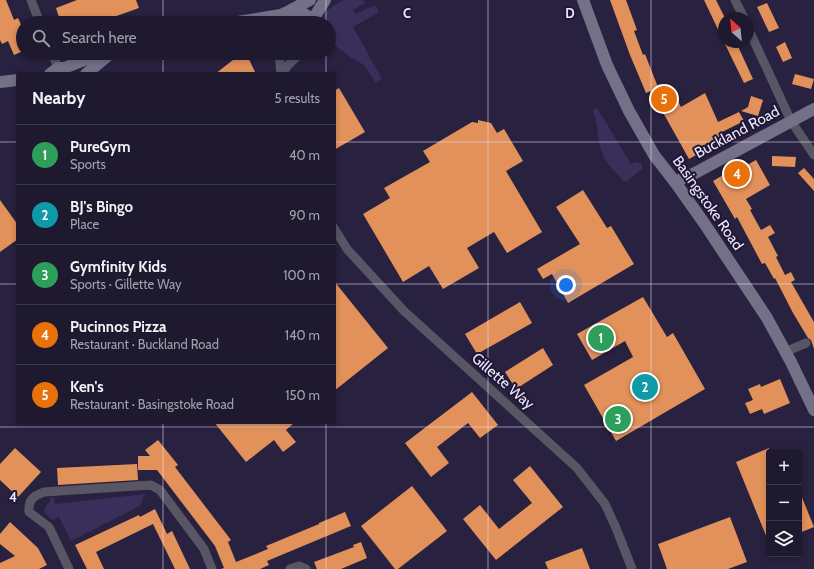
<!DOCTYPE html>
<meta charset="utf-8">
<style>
body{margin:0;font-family:Cabin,sans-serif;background:#262237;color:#f1f3f6}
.controls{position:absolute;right:12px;bottom:12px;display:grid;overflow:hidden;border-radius:4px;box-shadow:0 2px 6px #0003}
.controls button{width:36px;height:36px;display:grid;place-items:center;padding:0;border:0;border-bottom:1px solid #3c384b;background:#1e192f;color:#f1f3f6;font:20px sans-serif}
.compass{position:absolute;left:718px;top:12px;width:36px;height:36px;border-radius:50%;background:#1e192f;box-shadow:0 2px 6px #0003;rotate:333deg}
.you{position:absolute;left:566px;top:285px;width:14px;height:14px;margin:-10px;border:3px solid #fff;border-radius:50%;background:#1a73e8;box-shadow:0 0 0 6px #1a73e833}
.badge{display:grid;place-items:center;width:26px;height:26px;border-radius:50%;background:#2563eb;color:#fff;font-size:13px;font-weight:700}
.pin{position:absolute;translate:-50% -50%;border:2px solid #fff;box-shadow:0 1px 4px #0006}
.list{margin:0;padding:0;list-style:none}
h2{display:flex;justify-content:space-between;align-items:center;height:52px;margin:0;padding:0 16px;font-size:17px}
h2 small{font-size:13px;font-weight:400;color:#a1a0aa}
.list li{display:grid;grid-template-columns:26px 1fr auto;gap:12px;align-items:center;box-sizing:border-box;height:60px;padding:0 16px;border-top:1px solid #3c384b}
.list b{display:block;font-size:15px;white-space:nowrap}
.list p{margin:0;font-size:13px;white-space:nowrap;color:#a1a0aa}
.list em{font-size:13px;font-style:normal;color:#a1a0aa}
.icon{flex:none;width:22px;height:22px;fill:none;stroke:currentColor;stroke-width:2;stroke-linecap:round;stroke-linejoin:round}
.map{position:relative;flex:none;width:814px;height:569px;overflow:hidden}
.search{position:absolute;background:#1e192f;box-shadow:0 2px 6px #0003;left:16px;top:16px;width:320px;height:44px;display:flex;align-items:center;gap:10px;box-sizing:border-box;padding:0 14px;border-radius:22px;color:#a1a0aa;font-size:15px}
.panel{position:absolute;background:#1e192f;box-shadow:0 2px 6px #0003;left:16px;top:72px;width:320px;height:352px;border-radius:4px}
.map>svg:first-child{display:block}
</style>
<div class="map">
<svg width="814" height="569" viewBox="0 0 814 569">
<rect width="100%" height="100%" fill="#28213f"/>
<g fill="#3a2f5b">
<path d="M344,0H364L365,3L353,10L356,14L375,5L379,12L353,27L382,79L376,83L364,65L350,57L332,43L333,41L329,37V23H322C323,9 334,6 344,0Z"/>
<path d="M597,108L631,164L637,162L642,164V169L627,181H623L621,178C613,170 604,161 601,150C597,137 598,123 593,110Z"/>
<path d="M145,494L140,506L71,541L59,517L52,520L44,512L45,507L50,501V498L54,497L55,504Z"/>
</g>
<g fill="#e2915a">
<path d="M0,0H6L14,20L18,18L23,29V51L14,55L8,41L2,44L0,40Z"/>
<path d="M77,0H136L139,8L108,19L109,23H61L56,8Z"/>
<path d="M610,0H626L637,30L634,31L643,55L645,54L661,95L673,91L681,107L705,93L718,122L739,112L744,121L722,132L725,139L689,159L651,91L646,93L630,55Z"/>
<path d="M704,0H716L724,16V42Z"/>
<path d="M767,3L779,28L769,32L757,7Z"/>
<path d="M724,42H736L753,79L744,83Z"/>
<path d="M785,42L792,58L783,62L776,47Z"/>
<path d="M242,53H246L256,74H215Z"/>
<path d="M795,74L814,79L811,89L792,84Z"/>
<path d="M339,88L365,132L334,150V91Z"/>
<path d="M751,96L763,100L758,116L741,111L748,107Z"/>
<path d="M478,120L491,123L497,133L504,129L523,161L506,171L542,232L507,253L494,232L467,248L479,268L443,289L429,266L403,282L363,214L390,198L384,188L430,162L423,151L472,122L478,123Z"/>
<path d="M772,156L796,157L795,167L772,166Z"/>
<path d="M756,160L770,185L746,199L752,209L750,210L761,230L770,225L775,233L768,237L778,256L776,257L785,275L791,272L795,280L791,282L814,322V349L811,340L808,338L793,313L775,278L774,279L765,263L762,264L737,217L735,219L713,181L730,171L733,173Z"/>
<path d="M804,168L814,179V191L798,173Z"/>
<path d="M583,190L607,228L611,226L634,264L568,303L552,274L543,279L537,269L580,244L556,207Z"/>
<path d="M0,200L18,225V239L0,252Z"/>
<path d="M334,281L388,348L334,391Z"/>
<path d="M643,297L667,337L673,333L705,389L616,441L584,385L633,357L625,341L592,360L577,334Z"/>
<path d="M520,302L532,323L477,354L465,334Z"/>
<path d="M543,348L553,365L516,389L505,372Z"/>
<path d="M780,379L790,403L764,414L762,409L750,414L745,403L753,400L748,389L760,384L761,387Z"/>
<path d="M472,392L498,425L480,438L468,423L437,447L449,463L431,477L405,443Z"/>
<path d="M214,422H295L286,430L296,442L283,452L274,440L246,462Z"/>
<path d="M158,440L178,465L175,467L231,540L228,542L236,562L268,549L266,546L319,524V523L345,512L351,526L267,561L269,565L260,569H221L224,568L215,546L157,470H138V456H150L145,450Z"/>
<path d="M15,448L41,472L18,497L0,480V464Z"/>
<path d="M769,448V543L736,462Z"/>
<path d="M137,464L138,480L58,485L57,468Z"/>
<path d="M530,466L563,507L496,560L463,519L480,505L499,529L532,503L513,480Z"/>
<path d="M412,486L447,531L398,569H395L361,526Z"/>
<path d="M799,490L814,527L799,533Z"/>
<path d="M155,509L167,534L172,531L190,569H175L153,524L96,552L104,569H87L75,545L139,515L140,517Z"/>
<path d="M730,517L747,562L728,569H667L658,544Z"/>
<path d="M10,522L38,548L47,565L39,569H0V563L15,556L0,544V534Z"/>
<path d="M361,542L367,558L341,569H317L314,562L354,547L353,545Z"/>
<path d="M582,548L590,569H548L545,562Z"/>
</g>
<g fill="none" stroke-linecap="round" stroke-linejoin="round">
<g stroke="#585665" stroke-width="9">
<path d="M31,0L40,23"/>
<path d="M735,0L744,18"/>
<path d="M748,28L791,121L814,155"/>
<path d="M52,53L58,68"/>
<path d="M279,53L281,74"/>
<path d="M282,74L288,65L301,53"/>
<path d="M334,228L347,249L404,311L577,468L605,504L616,528L632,569"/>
<path d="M785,352L806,343"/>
<path d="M69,569L49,527L29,512C28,500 33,496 44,492L151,485L160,490L204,549L212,569"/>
<path d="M290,569L299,566L306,569"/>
</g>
<g stroke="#747088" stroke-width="12">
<path d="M583,0L607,65L629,111L654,155L675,182L704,223L767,318L791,362L814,410"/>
<path d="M289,11L310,0"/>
<path d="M276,20C286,8 304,8 313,23"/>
<path d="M312,21L325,0"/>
<path d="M221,23L238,22L281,15"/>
<path d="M288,53H300"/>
<path d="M50,74L58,68H64L102,53"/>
<path d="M86,74L111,53"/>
<path d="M0,82L18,80"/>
<path d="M675,182L695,173L814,109"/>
</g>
</g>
<path fill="none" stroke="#ece8fd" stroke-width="1" stroke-opacity="0.55" d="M163,0V23M326,0V23M488,0V569M651,0V569M163,53V74M326,53V74M0,142H18M334,142H814M0,284H18M334,284H814M163,422V569M326,422V569M0,427H814"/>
<g text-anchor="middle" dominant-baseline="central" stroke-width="4" stroke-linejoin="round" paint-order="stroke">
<g font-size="15" fill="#ece8fd" stroke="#1f1735">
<text transform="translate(737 132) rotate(-28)">Buckland Road</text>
<text transform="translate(708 203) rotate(55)">Basingstoke Road</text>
<text transform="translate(503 381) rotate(41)">Gillette Way</text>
</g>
</g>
<g font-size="13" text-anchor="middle" font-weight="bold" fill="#ece8fd" stroke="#1f1735" stroke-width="4" stroke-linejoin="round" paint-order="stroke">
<text x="407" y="18">C</text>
<text x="570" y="18">D</text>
<text x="13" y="502">4</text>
</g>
</svg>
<div class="controls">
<button>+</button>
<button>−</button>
<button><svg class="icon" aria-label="layers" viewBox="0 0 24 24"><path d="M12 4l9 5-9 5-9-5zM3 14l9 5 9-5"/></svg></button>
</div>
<svg class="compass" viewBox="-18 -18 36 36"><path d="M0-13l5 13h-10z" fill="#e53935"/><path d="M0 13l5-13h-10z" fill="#a1a0aa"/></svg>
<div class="you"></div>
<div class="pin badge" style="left:601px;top:338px;background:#2e9e5b">1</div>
<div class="pin badge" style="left:645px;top:387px;background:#0f9aa8">2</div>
<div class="pin badge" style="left:618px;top:419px;background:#2e9e5b">3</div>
<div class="pin badge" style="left:737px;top:174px;background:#e8710a">4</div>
<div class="pin badge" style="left:664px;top:99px;background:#e8710a">5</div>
<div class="search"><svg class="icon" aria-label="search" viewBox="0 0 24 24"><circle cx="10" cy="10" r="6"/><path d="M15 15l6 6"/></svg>Search here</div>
<section class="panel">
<h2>Nearby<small>5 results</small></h2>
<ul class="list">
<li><span class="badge" style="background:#2e9e5b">1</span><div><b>PureGym</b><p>Sports</p></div><em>40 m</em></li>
<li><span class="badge" style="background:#0f9aa8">2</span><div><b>BJ's Bingo</b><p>Place</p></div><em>90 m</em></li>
<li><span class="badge" style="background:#2e9e5b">3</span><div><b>Gymfinity Kids</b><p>Sports · Gillette Way</p></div><em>100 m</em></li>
<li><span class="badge" style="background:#e8710a">4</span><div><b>Pucinnos Pizza</b><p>Restaurant · Buckland Road</p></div><em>140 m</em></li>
<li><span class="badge" style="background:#e8710a">5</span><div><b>Ken's</b><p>Restaurant · Basingstoke Road</p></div><em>150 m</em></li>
</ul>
</section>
</div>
